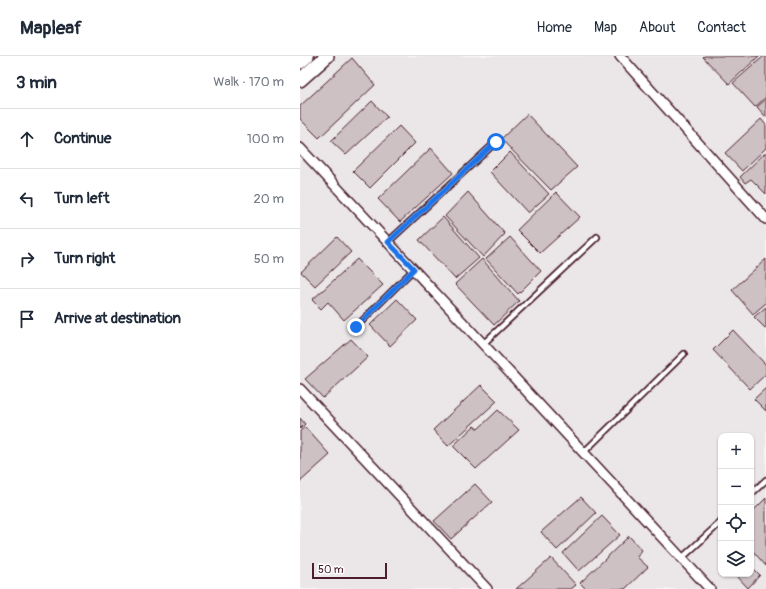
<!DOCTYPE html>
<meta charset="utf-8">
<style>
body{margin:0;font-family:Pangolin,sans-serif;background:#f2f2f3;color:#1f2937}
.controls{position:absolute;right:12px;bottom:12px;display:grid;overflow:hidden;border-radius:8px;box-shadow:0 1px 3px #0004}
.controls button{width:36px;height:36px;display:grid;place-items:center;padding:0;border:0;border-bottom:1px solid #e0e1e3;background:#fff;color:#1f2937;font:20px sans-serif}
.scale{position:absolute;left:12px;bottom:10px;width:75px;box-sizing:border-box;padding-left:4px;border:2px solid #4a1f2b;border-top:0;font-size:11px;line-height:14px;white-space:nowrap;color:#4a1f2b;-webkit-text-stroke:3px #fff;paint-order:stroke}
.stop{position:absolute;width:12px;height:12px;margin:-9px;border:3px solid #1a73e8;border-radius:50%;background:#fff}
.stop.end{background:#1a73e8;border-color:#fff;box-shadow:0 1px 4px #0008}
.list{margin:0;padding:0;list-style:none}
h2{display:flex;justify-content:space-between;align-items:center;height:52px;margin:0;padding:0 16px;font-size:17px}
h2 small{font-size:13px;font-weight:400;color:#747a83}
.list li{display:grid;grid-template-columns:26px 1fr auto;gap:12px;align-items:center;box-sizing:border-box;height:60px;padding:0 16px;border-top:1px solid #e0e1e3}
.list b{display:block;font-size:15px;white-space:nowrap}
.list em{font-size:13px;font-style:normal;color:#747a83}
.icon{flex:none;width:22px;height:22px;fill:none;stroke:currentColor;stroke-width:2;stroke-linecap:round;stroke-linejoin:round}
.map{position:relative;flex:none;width:466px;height:533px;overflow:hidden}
header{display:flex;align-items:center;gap:24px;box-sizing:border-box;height:56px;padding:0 20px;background:#fff;border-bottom:1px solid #e0e1e3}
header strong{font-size:19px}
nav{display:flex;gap:22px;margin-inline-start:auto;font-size:14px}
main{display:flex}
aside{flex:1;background:#fff}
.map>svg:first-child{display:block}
</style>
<header>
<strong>Mapleaf</strong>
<nav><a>Home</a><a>Map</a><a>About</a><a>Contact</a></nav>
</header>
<main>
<aside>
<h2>3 min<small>Walk · 170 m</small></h2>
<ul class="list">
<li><svg class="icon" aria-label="ahead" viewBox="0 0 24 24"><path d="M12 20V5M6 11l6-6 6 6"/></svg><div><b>Continue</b></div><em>100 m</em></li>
<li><svg class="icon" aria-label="left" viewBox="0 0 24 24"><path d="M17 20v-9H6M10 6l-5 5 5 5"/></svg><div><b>Turn left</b></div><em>20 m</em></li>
<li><svg class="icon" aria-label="right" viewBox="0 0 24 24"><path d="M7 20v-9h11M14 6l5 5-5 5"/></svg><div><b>Turn right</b></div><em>50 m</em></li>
<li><svg class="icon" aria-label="arrive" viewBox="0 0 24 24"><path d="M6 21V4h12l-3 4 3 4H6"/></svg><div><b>Arrive at destination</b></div></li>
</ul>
</aside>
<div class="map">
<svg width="466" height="533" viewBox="0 0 466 533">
<rect width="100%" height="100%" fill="#f8f6f7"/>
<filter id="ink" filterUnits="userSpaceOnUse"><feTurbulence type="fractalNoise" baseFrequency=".025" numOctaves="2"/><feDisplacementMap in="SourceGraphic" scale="8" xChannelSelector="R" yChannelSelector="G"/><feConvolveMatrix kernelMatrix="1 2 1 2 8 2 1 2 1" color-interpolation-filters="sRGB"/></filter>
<g filter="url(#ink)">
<path fill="#ebe6e8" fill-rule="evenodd" d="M0,0H466V533H0ZM421,380H451V518H421Z"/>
<g fill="#cdc1c4" stroke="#4a1f2b">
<path d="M404,0H459L429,28L403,1Z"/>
<path d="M464,0H466V41L455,51L433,27Z"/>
<path d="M52,2L75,29L19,82L0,63V50Z"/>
<path d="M466,43V61L457,51Z"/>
<path d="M72,45L87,61L46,99L31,85Z"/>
<path d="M227,58L277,111L251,134L201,83Z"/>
<path d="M461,63L466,69V92L442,115L425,97Z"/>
<path d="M99,70L115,87L70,132L53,115Z"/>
<path d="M131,92L153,117L100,166L78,143Z"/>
<path d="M210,96L249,138L228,157L190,116Z"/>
<path d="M466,96V138L451,123L445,127L440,121Z"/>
<path d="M168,136L205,178L183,201L145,160Z"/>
<path d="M256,136L280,161L240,197L217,174Z"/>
<path d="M143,161L179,202L155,223L119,184Z"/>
<path d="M37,181L51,196L15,230L1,216Z"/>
<path d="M210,181L241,215L218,238L186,203Z"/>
<path d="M57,203L83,229L44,264L28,246L21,253L12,244Z"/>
<path d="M182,203L219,245L194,269L155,228Z"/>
<path d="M466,203V247L453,258L432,234Z"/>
<path d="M97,243L117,264L90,290L70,269Z"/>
<path d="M466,251V273L454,261Z"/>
<path d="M433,274L466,309V318L450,333L413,294Z"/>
<path d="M51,283L68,301L23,342L5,323Z"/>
<path d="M181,329L197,345L148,390L133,374Z"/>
<path d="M466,332V355L454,343Z"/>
<path d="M198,354L219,374L176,413L153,390L174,370L178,373Z"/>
<path d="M0,362L5,368L0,373Z"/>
<path d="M5,371L30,399L0,426V375Z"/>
<path d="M175,428L192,446L151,483L134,465Z"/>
<path d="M281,441L296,457L257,494L241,476Z"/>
<path d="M466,442V510L451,493V457Z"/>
<path d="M302,460L320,479L279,515L263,497Z"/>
<path d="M329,480L342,494L337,501L348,511L325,533H286L280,527Z"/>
<path d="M251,502L276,529L271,533H216Z"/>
<path d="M451,510L460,519L448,532L435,518H451Z"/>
</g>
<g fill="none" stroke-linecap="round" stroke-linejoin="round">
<defs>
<g id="lane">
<path d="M88,186L196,86"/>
<path d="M56,271L114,213"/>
<path d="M183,288L297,181"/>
<path d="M284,396L384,298"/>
<path d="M451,438L466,424"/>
<path d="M382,502L421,466"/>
</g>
<g id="street">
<path d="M320,0L466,163"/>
<path d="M0,92L183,288L410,533"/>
<path d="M0,333L187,533"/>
</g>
<g id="secondary">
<path d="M0,6L7,0"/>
<path d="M0,24L27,0"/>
</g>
</defs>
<use href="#lane" stroke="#4a1f2b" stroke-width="8"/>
<use href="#street" stroke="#4a1f2b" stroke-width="12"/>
<use href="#secondary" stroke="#4a1f2b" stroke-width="16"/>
<use href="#lane" stroke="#fff" stroke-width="4.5"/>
<use href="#street" stroke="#fff" stroke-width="9"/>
<use href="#secondary" stroke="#fff" stroke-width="13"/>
</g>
</g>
<g fill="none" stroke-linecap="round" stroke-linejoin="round" filter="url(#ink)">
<path stroke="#1a73e8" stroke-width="5" d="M56,271L114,213L88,186L196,86"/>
</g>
</svg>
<div class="controls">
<button>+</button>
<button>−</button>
<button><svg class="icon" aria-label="locate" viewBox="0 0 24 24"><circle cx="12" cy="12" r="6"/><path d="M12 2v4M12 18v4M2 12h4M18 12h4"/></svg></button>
<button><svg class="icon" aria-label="layers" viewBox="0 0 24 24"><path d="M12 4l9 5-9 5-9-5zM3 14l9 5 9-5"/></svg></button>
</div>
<div class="scale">50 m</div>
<div class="stop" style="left:196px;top:86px"></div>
<div class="stop end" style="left:56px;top:271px"></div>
</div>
</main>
